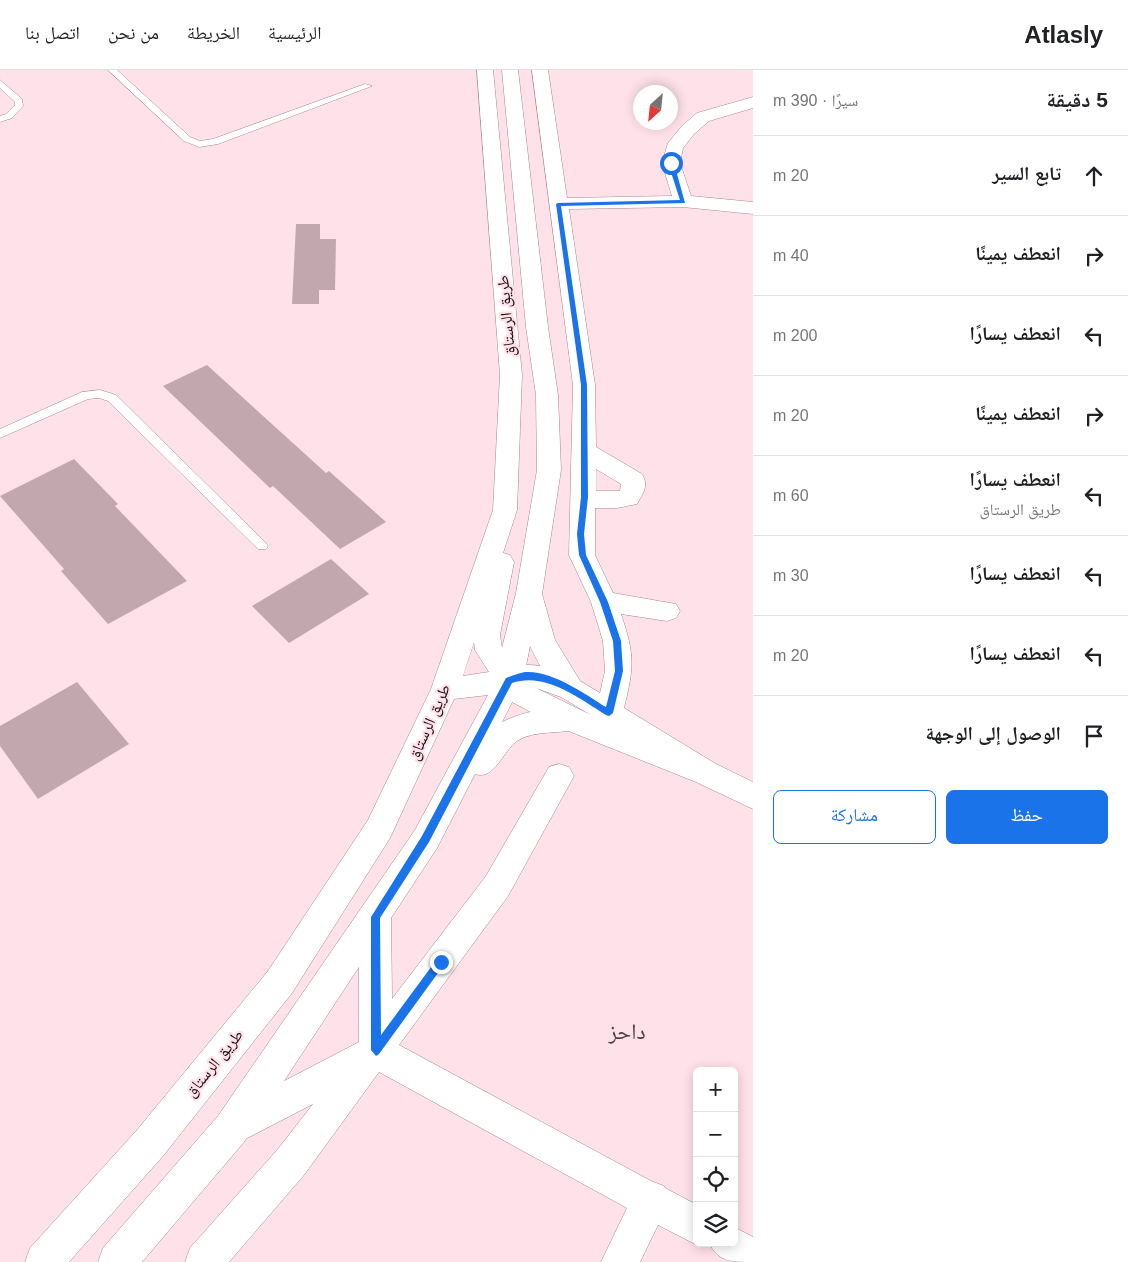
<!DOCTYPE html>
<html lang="ar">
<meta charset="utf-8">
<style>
body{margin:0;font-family:Arial,"Noto Naskh Arabic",sans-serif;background:#f6f6f6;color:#202124;direction:rtl}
.controls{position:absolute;right:15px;bottom:15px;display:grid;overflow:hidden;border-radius:8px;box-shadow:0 2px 12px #0003}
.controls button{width:45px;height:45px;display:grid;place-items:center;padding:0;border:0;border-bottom:1px solid #e0e0e0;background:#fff;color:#202124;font:25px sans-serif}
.compass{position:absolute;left:633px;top:15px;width:45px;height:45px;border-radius:50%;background:#fff;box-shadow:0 2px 12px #0003;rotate:207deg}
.stop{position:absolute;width:15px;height:15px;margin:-11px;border:4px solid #1a73e8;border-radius:50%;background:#fff}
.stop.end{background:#1a73e8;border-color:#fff;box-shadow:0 1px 5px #0008}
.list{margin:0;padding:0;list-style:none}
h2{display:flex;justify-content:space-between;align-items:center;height:65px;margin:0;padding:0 20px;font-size:21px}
h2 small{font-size:16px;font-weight:400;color:#757577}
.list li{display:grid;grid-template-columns:32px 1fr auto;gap:15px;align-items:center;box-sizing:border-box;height:80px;padding:0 20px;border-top:1px solid #e0e0e0}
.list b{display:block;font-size:19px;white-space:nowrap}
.list p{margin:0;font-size:16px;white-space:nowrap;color:#757577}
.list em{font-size:16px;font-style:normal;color:#757577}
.actions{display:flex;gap:10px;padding:15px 20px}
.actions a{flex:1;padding:11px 0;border:1px solid #1a73e8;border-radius:8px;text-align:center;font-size:18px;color:#1a73e8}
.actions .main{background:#1a73e8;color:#fff}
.icon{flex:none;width:28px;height:28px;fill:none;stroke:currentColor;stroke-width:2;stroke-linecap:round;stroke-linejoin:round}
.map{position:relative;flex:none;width:753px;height:1192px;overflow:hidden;direction:ltr}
header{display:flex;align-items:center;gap:30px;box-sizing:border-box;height:70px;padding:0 25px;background:#fff;border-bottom:1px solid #e0e0e0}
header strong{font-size:24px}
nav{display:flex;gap:28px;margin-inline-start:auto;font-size:18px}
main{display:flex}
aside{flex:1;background:#fff}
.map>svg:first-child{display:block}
</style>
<header>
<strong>Atlasly</strong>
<nav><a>الرئيسية</a><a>الخريطة</a><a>من نحن</a><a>اتصل بنا</a></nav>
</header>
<main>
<aside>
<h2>5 دقيقة<small>سيرًا · 390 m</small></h2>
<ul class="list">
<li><svg class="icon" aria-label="ahead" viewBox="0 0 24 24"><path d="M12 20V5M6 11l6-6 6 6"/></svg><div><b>تابع السير</b></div><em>20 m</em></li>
<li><svg class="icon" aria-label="right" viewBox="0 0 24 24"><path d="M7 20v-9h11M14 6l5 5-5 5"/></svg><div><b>انعطف يمينًا</b></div><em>40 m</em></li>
<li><svg class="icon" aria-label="left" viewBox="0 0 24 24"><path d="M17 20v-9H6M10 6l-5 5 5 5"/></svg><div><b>انعطف يسارًا</b></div><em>200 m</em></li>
<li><svg class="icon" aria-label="right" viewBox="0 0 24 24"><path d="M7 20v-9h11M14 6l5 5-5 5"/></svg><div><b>انعطف يمينًا</b></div><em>20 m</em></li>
<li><svg class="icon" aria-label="left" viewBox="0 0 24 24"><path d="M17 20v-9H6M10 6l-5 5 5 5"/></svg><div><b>انعطف يسارًا</b><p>طريق الرستاق</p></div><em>60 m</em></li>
<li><svg class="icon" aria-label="left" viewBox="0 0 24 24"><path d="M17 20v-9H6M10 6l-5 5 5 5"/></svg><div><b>انعطف يسارًا</b></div><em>30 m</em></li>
<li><svg class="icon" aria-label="left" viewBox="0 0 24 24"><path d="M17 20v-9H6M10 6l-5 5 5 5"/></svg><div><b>انعطف يسارًا</b></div><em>20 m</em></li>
<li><svg class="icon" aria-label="arrive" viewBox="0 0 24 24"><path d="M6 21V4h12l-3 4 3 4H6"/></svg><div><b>الوصول إلى الوجهة</b></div></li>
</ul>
<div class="actions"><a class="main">حفظ</a><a>مشاركة</a></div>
</aside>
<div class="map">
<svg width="753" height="1192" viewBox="0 0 753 1192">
<rect width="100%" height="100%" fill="#ffe1ea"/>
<g fill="#c3a7af">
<path d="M296,154H320V169H336L335,220H319V234H292Z"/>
<path d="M207,295L326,403L329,401L386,452L340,479L273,416L270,418L163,316Z"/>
<path d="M74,389L118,434L115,436L187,511L108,554L61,501L64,499L0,426Z"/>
<path d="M331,489L369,524L289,573L252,536Z"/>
<path d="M77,612L129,674L38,729L0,676V656Z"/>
</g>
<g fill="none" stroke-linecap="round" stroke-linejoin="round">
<defs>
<g id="lane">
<path d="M108,0H117L190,67L200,71L213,69L365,14L372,16L218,74L199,77L184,71Z"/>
<path d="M0,10L22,29L23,36L12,48L0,52V46L6,44L15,35V32L0,18Z"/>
<path d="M100,320L116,325L266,473L268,476L266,479H258L108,331L99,328L88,329L0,368V359L82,322Z"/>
</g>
<g id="street">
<path d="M532,0H548L567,128L672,126L662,93L668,73L682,56L697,43L753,27V38L709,51L694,64L683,78L680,93L691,126L753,132V144L683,137L569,139L595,315L596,377L642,404C649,416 643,423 637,434L617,438H595V485L613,523L676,534L680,541L676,548L667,551L621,544C635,585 634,597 624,638L716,694L753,712V739L696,712L561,658L512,632L499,619L495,611L499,603C507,600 517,596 526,595C552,594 579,610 600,623L605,601L603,571L591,532L569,485L573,315ZM596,399L621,414L620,421H596ZM536,618L561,627L591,645Z"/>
<path d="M559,694L569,697L574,706L508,826L399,975L651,1111L664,1116L665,1118L697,1135V1173H701L697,1175L658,1155L640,1192H601L627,1138L379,1002L304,1105L229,1192H185L190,1178L278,1079L313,1034L232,1076L219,1071L214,1058L219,1045L359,972V847L364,837L375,832L386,837L391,847L392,929L486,806L549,697Z"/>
<path d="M734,1157L753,1167V1192C730,1192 719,1192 709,1173H734Z"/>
</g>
<path id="secondary" d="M477,0H493L522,305L517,440L503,483L510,485L514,492L500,565L502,578L516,523L537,400L536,325L526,257L502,0H518L548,257L558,325L561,400L542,524L555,570L585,619L581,627C574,629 568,631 562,627C552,621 536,588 530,576L523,611L502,652C524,641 558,634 581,642L585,650L581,658C561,665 535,659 517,671C503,681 494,711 475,704L437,778L244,1072L142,1192H98L103,1178L218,1046L415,760L488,625L454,629L390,768L292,923L163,1086L69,1192H25L30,1178L137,1060L268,901L368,750L431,619L493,440L500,305ZM474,572L475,580L489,602L463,606Z"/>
</defs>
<use href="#lane" stroke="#a48991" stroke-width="1"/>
<use href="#street" stroke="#a48991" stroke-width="1"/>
<use href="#secondary" stroke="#a48991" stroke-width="1"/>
<use href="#lane" fill="#fff" fill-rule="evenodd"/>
<use href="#street" fill="#fff" fill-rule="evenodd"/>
<use href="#secondary" fill="#fff" fill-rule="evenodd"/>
</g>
<path fill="#1a73e8" d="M671,92L674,93L685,133L561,136L587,315L588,427L584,464L586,485L608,532L621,571L623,601L613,643L609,646L606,645C578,628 546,602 512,613L429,772L380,848L381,965L437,889L441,888L446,892L379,984L376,986L371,980V847L422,766L506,608C512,606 519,603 525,602C552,600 585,624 606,637L615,601L613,571L600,532L579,485L577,464L581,427V315L556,134L558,133L680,130L668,93Z"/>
<g text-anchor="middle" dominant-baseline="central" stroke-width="4.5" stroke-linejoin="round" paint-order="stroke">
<g font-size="16" fill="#170d10" stroke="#ffe1ea">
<text transform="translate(506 246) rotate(-95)">طريق الرستاق</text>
<text transform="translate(429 652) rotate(-66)">طريق الرستاق</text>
<text transform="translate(214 993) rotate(-51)">طريق الرستاق</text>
</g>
<g font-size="22" fill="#513a41" stroke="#ffe1ea">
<text x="627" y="961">داحز</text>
</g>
</g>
</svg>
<div class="controls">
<button>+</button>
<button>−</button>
<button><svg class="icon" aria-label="locate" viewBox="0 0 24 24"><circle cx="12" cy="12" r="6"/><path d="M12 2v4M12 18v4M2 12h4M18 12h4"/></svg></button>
<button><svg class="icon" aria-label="layers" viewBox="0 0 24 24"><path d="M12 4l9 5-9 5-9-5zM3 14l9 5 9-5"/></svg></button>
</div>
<svg class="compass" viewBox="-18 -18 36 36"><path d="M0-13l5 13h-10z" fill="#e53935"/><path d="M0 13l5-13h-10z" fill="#757577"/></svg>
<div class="stop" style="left:671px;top:93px"></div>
<div class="stop end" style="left:441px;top:892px"></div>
</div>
</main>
